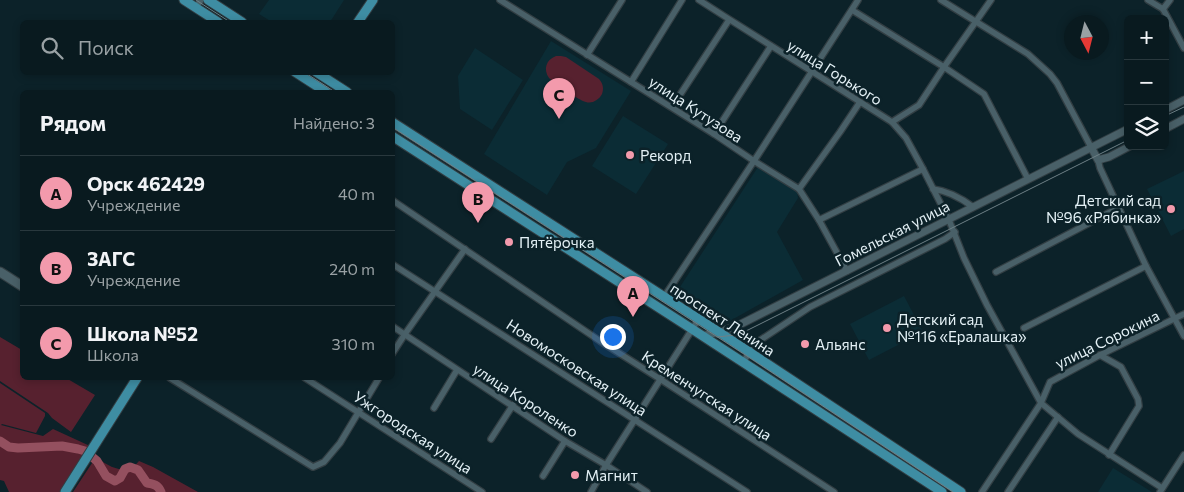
<!DOCTYPE html>
<html lang="ru">
<meta charset="utf-8">
<style>
body{margin:0;font-family:Commissioner,sans-serif;background:#17272c;color:#f1f3f6}
.controls{position:absolute;right:15px;top:15px;display:grid;overflow:hidden;border-radius:8px;box-shadow:0 2px 8px #0003}
.controls button{width:45px;height:45px;display:grid;place-items:center;padding:0;border:0;border-bottom:1px solid #29383d;background:#091a1f;color:#f1f3f6;font:25px sans-serif}
.compass{position:absolute;left:1064px;top:15px;width:45px;height:45px;border-radius:50%;background:#091a1f;box-shadow:0 2px 8px #0003;rotate:173deg}
.you{position:absolute;left:612px;top:336px;width:18px;height:18px;margin:-12px;border:4px solid #fff;border-radius:50%;background:#1a73e8;box-shadow:0 0 0 8px #1a73e833}
.badge{display:grid;place-items:center;width:32px;height:32px;border-radius:50%;background:#f39aac;color:#111;font-size:16px;font-weight:700}
.pin{position:absolute;translate:-50% -41px;filter:drop-shadow(0 1px 2px #0008)}
.pin::after{content:'';position:absolute;top:26px;width:18px;height:15px;background:inherit;clip-path:polygon(0 0,100% 0,50% 100%)}
.list{margin:0;padding:0;list-style:none}
h2{display:flex;justify-content:space-between;align-items:center;height:65px;margin:0;padding:0 20px;font-size:21px}
h2 small{font-size:16px;font-weight:400;color:#99a1a4}
.list li{display:grid;grid-template-columns:32px 1fr auto;gap:15px;align-items:center;box-sizing:border-box;height:75px;padding:0 20px;border-top:1px solid #29383d}
.list b{display:block;font-size:19px;white-space:nowrap}
.list p{margin:0;font-size:16px;white-space:nowrap;color:#99a1a4}
.list em{font-size:16px;font-style:normal;color:#99a1a4}
.icon{flex:none;width:28px;height:28px;fill:none;stroke:currentColor;stroke-width:2;stroke-linecap:round;stroke-linejoin:round}
.map{position:relative;flex:none;width:1184px;height:492px;overflow:hidden}
.search{position:absolute;background:#091a1f;box-shadow:0 2px 8px #0003;left:20px;top:20px;width:375px;height:55px;display:flex;align-items:center;gap:12px;box-sizing:border-box;padding:0 18px;border-radius:8px;color:#99a1a4;font-size:19px}
.panel{position:absolute;background:#091a1f;box-shadow:0 2px 8px #0003;left:20px;top:90px;width:375px;height:290px;border-radius:8px}
.map>svg:first-child{display:block}
</style>
<div class="map">
<svg width="1184" height="492" viewBox="0 0 1184 492">
<rect width="100%" height="100%" fill="#0c2229"/>
<g fill="#0b2c35">
<path d="M269,0H344L330,22H272L259,14Z"/>
<path d="M551,41L631,91L596,148L567,162L547,195L484,154Z"/>
<path d="M475,48L523,80L492,130L460,109L458,76Z"/>
<path d="M623,116L668,144L636,194L592,166Z"/>
<path d="M758,167L797,191L798,198L777,232L803,280L728,322L678,290Z"/>
<path d="M1184,171V229L1171,236L1147,189Z"/>
<path d="M904,296L923,332L869,360L850,324Z"/>
<path d="M1113,468L1152,492H1098Z"/>
</g>
<g fill="#57212f">
<path d="M556,56H561L566,57L599,79C603,84 604,88 602,94C599,100 592,104 586,102C578,100 556,84 549,78C543,69 546,60 556,56Z"/>
<path d="M0,337L22,350V378H66L95,395L71,432L52,418L48,413L0,381Z"/>
<path d="M0,383L45,413V416L36,433L2,424L1,425L43,436L53,429L90,446L60,492H9L4,481L0,480Z"/>
<path d="M96,457C108,466 114,469 130,471L139,461L153,467L198,492H73Z"/>
</g>
<g fill="none" stroke-linecap="round" stroke-linejoin="round">
<path stroke="#94505f" stroke-width="9" d="M0,441L9,447L18,448L62,446L78,449L85,451L97,461L106,476L115,481L120,478L125,469L130,467L138,470L147,483C154,484 158,485 161,492"/>
<defs>
<g id="minor">
<path d="M500,0L714,134L754,161L799,189L819,220L847,271"/>
<path d="M699,0L724,16L892,122L906,138L923,169L949,220L964,258L987,305L1041,403L1078,434L1162,488"/>
<path d="M941,0L1028,54L1050,74L1057,83L1091,147"/>
<path d="M1148,0L1163,9L1184,48"/>
<path d="M195,8L201,0"/>
<path d="M1163,9L1170,0"/>
<path d="M852,10L944,67L984,94L1028,179"/>
<path d="M587,55L622,0"/>
<path d="M631,82L682,0"/>
<path d="M672,107L729,20"/>
<path d="M892,122L919,105L944,67L991,0"/>
<path d="M714,134L771,46"/>
<path d="M1098,160L1100,168L1146,266L1184,336"/>
<path d="M799,189L840,132L860,102"/>
<path d="M933,189C949,191 961,198 973,207"/>
<path d="M392,200L600,341L660,379L834,492"/>
<path d="M819,220L923,169"/>
<path d="M392,264L747,492"/>
<path d="M996,272L1118,208"/>
<path d="M664,297L754,161L858,0"/>
<path d="M392,326L565,441L606,465L647,492"/>
<path d="M1024,328L1146,266"/>
<path d="M392,354L405,334L465,249"/>
<path d="M1100,355L1121,367L1138,399L1139,406L1109,455"/>
<path d="M743,362L756,343L810,307L945,239L955,232"/>
<path d="M170,378L313,467L324,462L340,443L379,378"/>
<path d="M305,378L482,492"/>
<path d="M434,408L457,370"/>
<path d="M491,439L513,405"/>
<path d="M543,476L565,441"/>
<path d="M591,492L606,465L698,320"/>
<path d="M982,492L1041,403L1050,382L1100,355L1184,314"/>
<path d="M1008,492L1058,417"/>
<path d="M1160,492L1184,455"/>
</g>
<g id="tertiary">
<path d="M1165,110L1184,100"/>
<path d="M1165,129L1184,119"/>
<path d="M1091,147L1098,160L1109,157L1130,146"/>
<path d="M702,336L719,332L737,326L1128,129"/>
</g>
<path id="secondary" d="M0,272L22,286"/>
<g id="primary">
<path d="M184,0L218,22"/>
<path d="M208,0L242,22"/>
<path d="M358,22L373,0"/>
<path d="M295,72L326,92"/>
<path d="M316,72L347,92"/>
<path d="M392,122L719,332L961,492"/>
<path d="M392,136L692,329L942,492"/>
<path d="M65,492L137,378"/>
</g>
</defs>
<use href="#minor" stroke="#323e43" stroke-width="8"/>
<use href="#tertiary" stroke="#323e43" stroke-width="9"/>
<use href="#secondary" stroke="#323e43" stroke-width="11"/>
<use href="#primary" stroke="#323e43" stroke-width="11"/>
<use href="#minor" stroke="#496068" stroke-width="5.5"/>
<use href="#tertiary" stroke="#496068" stroke-width="7"/>
<use href="#secondary" stroke="#496068" stroke-width="9"/>
<use href="#primary" stroke="#3e8da3" stroke-width="9"/>
<g stroke="#6e8086" stroke-width="1">
<path d="M196,0L230,22"/>
<path d="M304,72L335,92"/>
<path d="M1165,116L1184,107"/>
<path d="M392,127L747,356L953,492"/>
<path d="M717,337L736,335L748,330L1128,140"/>
</g>
</g>
<g fill="#f39aac" stroke="#0c2229" stroke-width="2">
<circle cx="630" cy="155" r="5"/>
<circle cx="1171" cy="209" r="5"/>
<circle cx="509" cy="242" r="5"/>
<circle cx="887" cy="328" r="5"/>
<circle cx="805" cy="344" r="5"/>
<circle cx="575" cy="475" r="5"/>
</g>
<g text-anchor="middle" dominant-baseline="central" stroke-width="5" stroke-linejoin="round" paint-order="stroke">
<g font-size="15" fill="#e4f1f6" stroke="#0c2229">
<text transform="translate(835 72) rotate(32)">улица Горького</text>
<text transform="translate(696 109) rotate(33)">улица Кутузова</text>
<text transform="translate(892 233) rotate(-27)">Гомельская улица</text>
<text transform="translate(723 319) rotate(33)">проспект Ленина</text>
<text transform="translate(1107 339) rotate(-26)">улица Сорокина</text>
<text transform="translate(577 367) rotate(33)">Новомосковская улица</text>
<text transform="translate(707 395) rotate(33)">Кременчугская улица</text>
<text transform="translate(526 400) rotate(33)">улица Короленко</text>
<text transform="translate(413 432) rotate(33)">Ужгородская улица</text>
</g>
<g font-size="15" fill="#e4f1f6" stroke="#0c2229" text-anchor="start">
<text x="640" y="155">Рекорд</text>
<text x="1161" y="200" text-anchor="end">Детский сад<tspan x="1161" dy="17">№96 «Рябинка»</tspan></text>
<text x="519" y="242">Пятёрочка</text>
<text x="897" y="319">Детский сад<tspan x="897" dy="17">№116 «Ералашка»</tspan></text>
<text x="815" y="344">Альянс</text>
<text x="585" y="475">Магнит</text>
</g>
</g>
</svg>
<div class="controls">
<button>+</button>
<button>−</button>
<button><svg class="icon" aria-label="layers" viewBox="0 0 24 24"><path d="M12 4l9 5-9 5-9-5zM3 14l9 5 9-5"/></svg></button>
</div>
<svg class="compass" viewBox="-18 -18 36 36"><path d="M0-13l5 13h-10z" fill="#e53935"/><path d="M0 13l5-13h-10z" fill="#99a1a4"/></svg>
<div class="you"></div>
<div class="pin badge" style="left:633px;top:317px">A</div>
<div class="pin badge" style="left:478px;top:223px">B</div>
<div class="pin badge" style="left:559px;top:119px">C</div>
<div class="search"><svg class="icon" aria-label="search" viewBox="0 0 24 24"><circle cx="10" cy="10" r="6"/><path d="M15 15l6 6"/></svg>Поиск</div>
<section class="panel">
<h2>Рядом<small>Найдено: 3</small></h2>
<ul class="list">
<li><span class="badge">A</span><div><b>Орск 462429</b><p>Учреждение</p></div><em>40 m</em></li>
<li><span class="badge">B</span><div><b>ЗАГС</b><p>Учреждение</p></div><em>240 m</em></li>
<li><span class="badge">C</span><div><b>Школа №52</b><p>Школа</p></div><em>310 m</em></li>
</ul>
</section>
</div>
